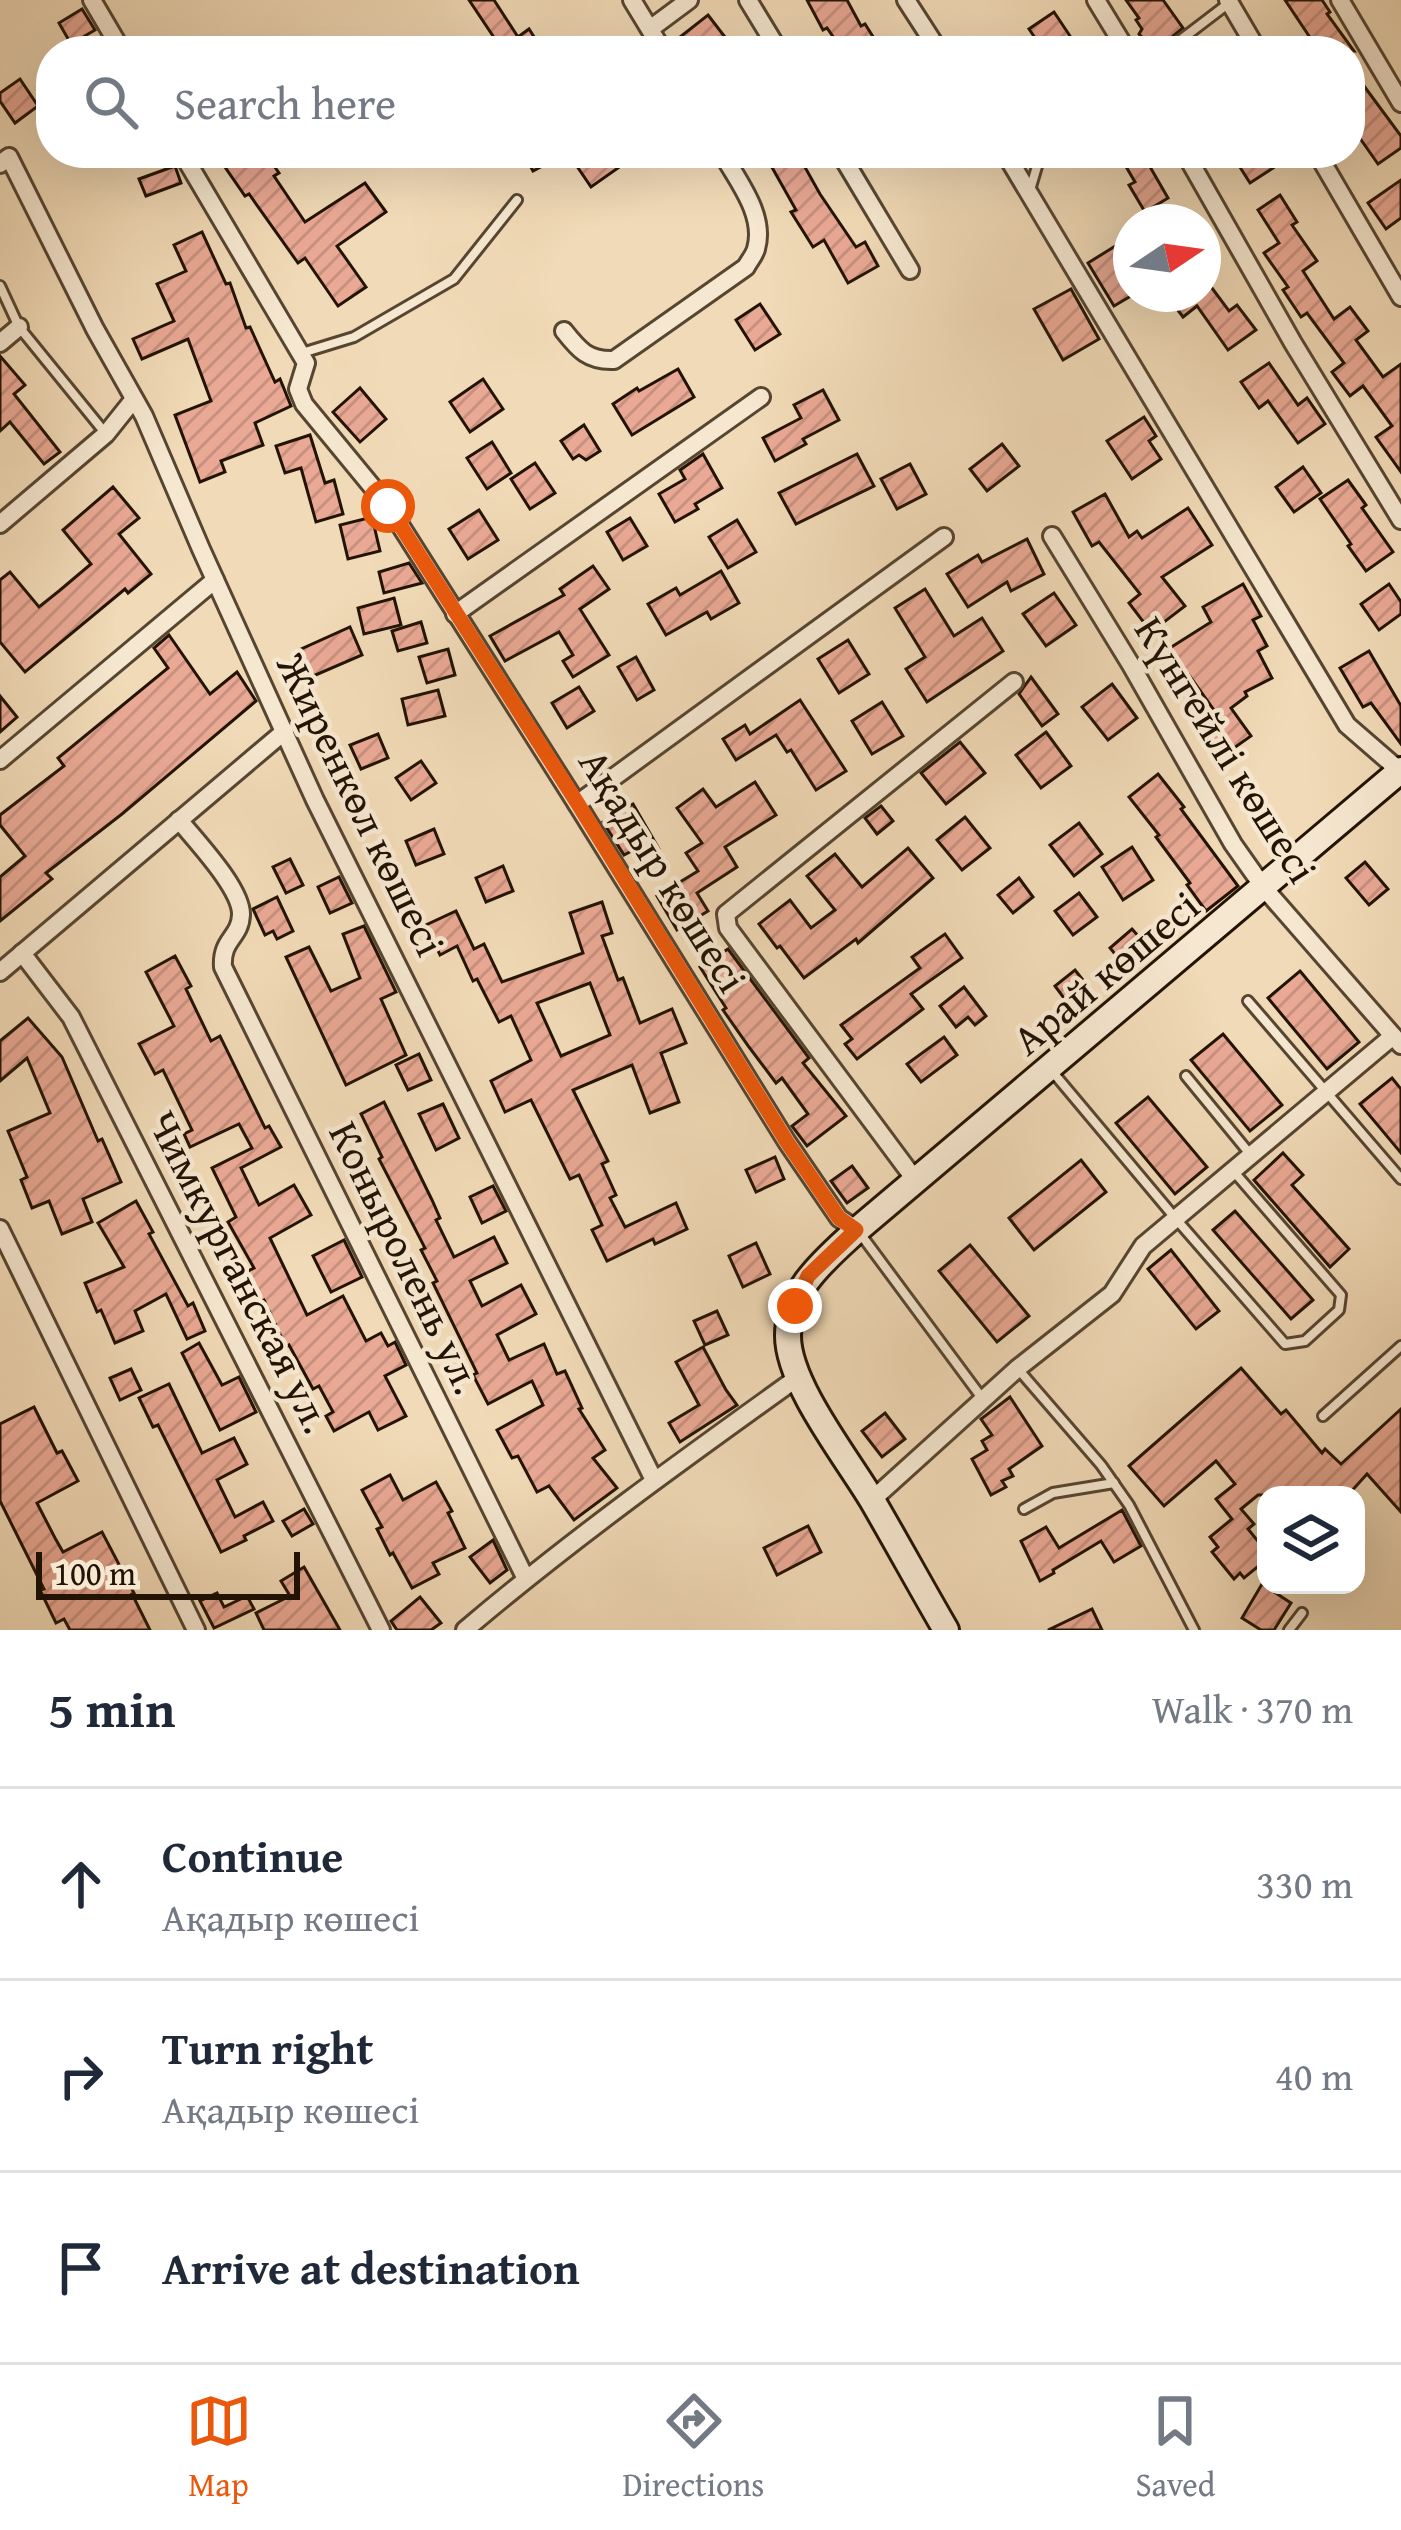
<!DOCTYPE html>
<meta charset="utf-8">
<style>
body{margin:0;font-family:"Gentium Book Plus",serif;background:#f2f2f3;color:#1f2937}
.controls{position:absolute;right:36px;bottom:36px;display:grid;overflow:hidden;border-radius:24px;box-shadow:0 12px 48px #0002}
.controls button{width:108px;height:108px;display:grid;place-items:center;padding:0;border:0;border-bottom:3px solid #e0e1e3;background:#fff;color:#1f2937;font:60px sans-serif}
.compass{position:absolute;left:1113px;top:204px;width:108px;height:108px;border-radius:50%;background:#fff;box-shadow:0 12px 48px #0002;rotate:77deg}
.scale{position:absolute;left:36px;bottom:30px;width:264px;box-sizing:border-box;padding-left:12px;border:6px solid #221304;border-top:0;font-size:33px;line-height:42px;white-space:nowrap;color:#221304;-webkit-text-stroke:9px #f6e7d0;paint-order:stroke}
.stop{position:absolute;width:36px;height:36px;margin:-27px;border:9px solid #ea580c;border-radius:50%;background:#fff}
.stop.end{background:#ea580c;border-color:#fff;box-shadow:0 3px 12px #0008}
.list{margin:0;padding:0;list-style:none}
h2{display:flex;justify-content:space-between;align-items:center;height:156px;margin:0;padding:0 48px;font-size:51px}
h2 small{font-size:39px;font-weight:400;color:#747a83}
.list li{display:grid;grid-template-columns:78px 1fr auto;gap:36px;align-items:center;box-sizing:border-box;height:192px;padding:0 48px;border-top:3px solid #e0e1e3}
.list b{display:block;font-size:45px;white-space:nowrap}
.list p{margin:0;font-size:39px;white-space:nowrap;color:#747a83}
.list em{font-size:39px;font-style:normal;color:#747a83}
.icon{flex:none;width:66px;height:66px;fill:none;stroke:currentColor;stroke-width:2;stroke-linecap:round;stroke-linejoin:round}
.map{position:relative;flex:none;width:1401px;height:1630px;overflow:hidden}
.search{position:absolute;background:#fff;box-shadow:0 12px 48px #0002;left:36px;right:36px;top:36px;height:132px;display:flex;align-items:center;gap:30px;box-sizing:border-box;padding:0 42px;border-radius:48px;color:#747a83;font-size:45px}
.sheet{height:732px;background:#fff}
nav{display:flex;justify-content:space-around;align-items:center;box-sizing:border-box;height:168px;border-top:3px solid #e0e1e3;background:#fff;font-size:33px;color:#747a83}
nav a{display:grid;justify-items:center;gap:6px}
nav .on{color:#ea580c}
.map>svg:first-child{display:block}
</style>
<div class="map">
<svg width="1401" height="1630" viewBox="0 0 1401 1630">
<defs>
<pattern id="building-hatch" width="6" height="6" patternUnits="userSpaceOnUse" patternTransform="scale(3)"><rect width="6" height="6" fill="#eaa995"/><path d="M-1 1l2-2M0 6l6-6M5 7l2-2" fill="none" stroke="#c8917f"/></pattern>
</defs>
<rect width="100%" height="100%" fill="#f1dab7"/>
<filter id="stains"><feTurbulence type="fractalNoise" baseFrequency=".00167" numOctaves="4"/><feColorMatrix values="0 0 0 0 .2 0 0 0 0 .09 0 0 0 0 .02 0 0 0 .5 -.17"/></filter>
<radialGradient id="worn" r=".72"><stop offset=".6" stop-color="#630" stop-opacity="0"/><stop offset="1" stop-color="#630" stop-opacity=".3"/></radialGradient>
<g fill="url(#building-hatch)" stroke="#221304" stroke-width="3" fill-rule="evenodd">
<path d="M469,0H494L518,37L529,29L543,51H496L504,46L500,40L497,42Z"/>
<path d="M807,0H847L861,26L865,24L882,51H843L827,28L823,30Z"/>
<path d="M1126,0H1163L1183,28L1155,51L1139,34L1142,29L1136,20L1139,18Z"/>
<path d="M1285,0H1322L1330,12L1327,14L1354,51H1313L1305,40L1309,36Z"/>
<path d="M82,9L95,30L71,44L59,23Z"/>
<path d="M1054,12L1080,51H1044L1029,29Z"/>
<path d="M708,15L728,41L715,51H691L680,37Z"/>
<path d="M1350,67L1401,136V148L1378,164L1350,124Z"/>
<path d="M20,79L38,106L15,123L0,101V93Z"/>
<path d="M245,153H265L279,173L274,176L305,222L365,183L386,212L337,246L366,287L338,306L305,258L298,263L249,194L245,196L225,167Z"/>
<path d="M523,153H567L533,171Z"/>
<path d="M568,153H607L618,168L591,187Z"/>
<path d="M785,153H797L820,194L856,247L865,242L878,266L848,283L824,240L813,247L791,212L796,210L769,162Z"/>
<path d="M1118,153H1142L1168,198L1145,212L1129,185L1135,182Z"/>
<path d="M1231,153H1263L1273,168L1250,183Z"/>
<path d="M175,166L181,183L146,196L139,179Z"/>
<path d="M1401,180V218L1386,229L1368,203Z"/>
<path d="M1280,195L1297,222L1292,225L1317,261L1303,271L1334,319L1350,307L1368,331L1356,340L1383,377L1401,364V472L1376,437L1392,426L1363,386L1350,396L1332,372L1344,363L1307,313L1301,317L1283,290L1288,287L1264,253L1279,243L1258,210Z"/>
<path d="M202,232L226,284L230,283L246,328L250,327L275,382L280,379L291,406L255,423L263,445L221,461L225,472L200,482L175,415L211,401L188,339L142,359L133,339L174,321L157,284L186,271L174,245Z"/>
<path d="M1125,240L1131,250V296L1114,306L1088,263Z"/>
<path d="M1203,276L1229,311L1237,305L1256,330L1228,350L1197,306L1183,317L1166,294H1203Z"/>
<path d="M1071,289L1099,339L1063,360L1034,309Z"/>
<path d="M760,304L780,334L755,350L736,320Z"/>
<path d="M0,356L25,385L14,394L60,452L44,464L10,422L0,431Z"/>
<path d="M1269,363L1298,405L1307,398L1325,424L1298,443L1268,401L1259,408L1241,382Z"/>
<path d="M678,369L694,397L632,435L613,404L637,388L639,391Z"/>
<path d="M483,379L503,409L470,432L450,402Z"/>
<path d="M360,388L386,419L360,442L333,412Z"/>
<path d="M823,390L839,420L803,439L806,444L775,461L763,438L801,418L794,405Z"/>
<path d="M1144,417L1156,436L1149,441L1161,459L1132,479L1107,441Z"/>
<path d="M584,425L600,451L586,460L579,455L573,459L561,441Z"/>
<path d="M310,435L325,483L334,480L343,514L316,522L301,468L285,473L276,446Z"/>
<path d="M492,442L511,473L487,489L467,458Z"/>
<path d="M1002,444L1019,466L987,491L970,469Z"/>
<path d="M703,454L722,488L695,504L698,509L675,522L659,494L685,479L680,470Z"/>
<path d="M857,454L874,486L796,524L779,493Z"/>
<path d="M535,463L555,493L530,509L511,479Z"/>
<path d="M910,464L926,494L897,509L881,479Z"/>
<path d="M1303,467L1321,493L1294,512L1276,487Z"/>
<path d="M1348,480L1366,505L1362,508L1393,552L1366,571L1348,546L1351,544L1320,499Z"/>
<path d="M113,487L139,518L119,534L151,574L128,593L125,589L25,672L0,642V580L10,572L39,607L59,591L91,564L63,530Z"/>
<path d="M1105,494L1129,537L1137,531L1142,538L1188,508L1212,545L1162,577L1185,606L1151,632L1129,603L1140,594L1099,542L1092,546L1073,512Z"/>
<path d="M479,510L498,540L468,559L449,529Z"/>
<path d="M372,517L380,551L348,559L340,525Z"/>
<path d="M630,518L647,546L623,560L607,532Z"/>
<path d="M737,520L756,552L728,568L709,537Z"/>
<path d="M1027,539L1044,574L1011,591L1007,582L968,607L947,574L978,555L982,562Z"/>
<path d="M409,563L422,583L384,593L379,572Z"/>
<path d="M593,566L609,589L580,609L609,655L573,677L563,661L573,655L559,632L505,661L490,636L564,595L560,589Z"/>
<path d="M721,571L739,603L711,619L707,612L666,635L648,604L676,588L680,595Z"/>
<path d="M1243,584L1261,616L1253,620L1267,646L1258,651L1272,678L1245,692L1247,696L1231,708L1251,736L1217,760L1200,735L1221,720L1189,675L1180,681L1162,653L1211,622L1203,607Z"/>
<path d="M1389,584L1401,602V614L1379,630L1361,604Z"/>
<path d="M925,589L954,636L982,618L1003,651L927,702L906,669L925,657L895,608Z"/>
<path d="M1054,593L1076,625L1046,646L1023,614Z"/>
<path d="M394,598L401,625L364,634L358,608Z"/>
<path d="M421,622L427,643L398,651L392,631Z"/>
<path d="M350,627L362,655L311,677L299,650Z"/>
<path d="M169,635L210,694L237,672L256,701L122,814L46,873L52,879L0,921V877L25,856L0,825V815L64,766L58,758L168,668L154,648Z"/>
<path d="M848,640L869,674L839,693L818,659Z"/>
<path d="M448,649L455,675L427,683L419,657Z"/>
<path d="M1369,651L1401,706V744L1371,703L1363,707L1340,668Z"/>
<path d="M636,657L654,690L637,700L618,667Z"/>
<path d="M1031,677L1058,714L1042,726L1019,694Z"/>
<path d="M1112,684L1137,718L1108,740L1082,707Z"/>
<path d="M579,687L594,711L567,728L552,703Z"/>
<path d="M438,690L445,716L408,725L402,699Z"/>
<path d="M0,696L17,717L0,732Z"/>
<path d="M800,700L846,771L816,790L791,750L787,752L776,735L736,760L723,739L745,725L750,734Z"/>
<path d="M882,702L903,736L872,754L852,721Z"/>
<path d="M1046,732L1071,766L1041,788L1016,755Z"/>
<path d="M378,734L388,758L361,769L350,745Z"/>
<path d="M960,742L985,773L946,804L921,773Z"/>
<path d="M421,761L436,783L411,800L396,778Z"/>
<path d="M1158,774L1184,807L1181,809L1238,886L1206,911L1187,885L1190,883L1156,837L1159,835L1129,797Z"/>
<path d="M755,782L776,815L725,847L737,867L697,893L708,911L677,930L657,896L698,871L686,853L702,843L677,808L703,789L716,807Z"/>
<path d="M633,804L659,849L645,857L639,847L624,855L603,822Z"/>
<path d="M881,806L893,821L877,834L865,818Z"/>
<path d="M965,817L990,848L962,870L937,840Z"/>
<path d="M1079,823L1102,854L1074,876L1050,845Z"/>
<path d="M434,829L444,854L416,865L406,841Z"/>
<path d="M1132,847L1153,880L1123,900L1102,867Z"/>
<path d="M908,848L933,878L858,943L856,939L804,978L780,946L777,948L759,924L790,900L811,928L835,910L807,876L835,854L862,887Z"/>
<path d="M290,859L303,885L286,893L273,867Z"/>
<path d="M1365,862L1388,889L1369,905L1346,878Z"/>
<path d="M503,866L513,891L486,902L476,878Z"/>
<path d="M339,877L352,903L330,913L318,887Z"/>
<path d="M1019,878L1033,897L1013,913L998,895Z"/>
<path d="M1079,893L1097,917L1073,935L1055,911Z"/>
<path d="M277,897L293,931L277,939L273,931L265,935L253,909Z"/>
<path d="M602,902L612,933L602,936L618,980L623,978L640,1023L672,1009L686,1043L661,1053L679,1102L650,1113L632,1065L573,1090L608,1161L602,1164L616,1195L610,1198L625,1227L676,1203L687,1229L655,1244L653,1239L607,1261L592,1230L602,1225L579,1175L570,1179L531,1100L505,1112L491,1081L531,1060L511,1016L499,1022L477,979L473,981L457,946L440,955L426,925L456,911L474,949L484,944L502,982L583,953L570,913ZM590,983L610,1035L561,1056L537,1003Z"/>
<path d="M364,926L396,992L381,999L406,1055L346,1085L286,957L309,947L331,991L360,978L343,934Z"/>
<path d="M1132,929L1147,946L1125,966L1110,948Z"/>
<path d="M945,934L962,958L911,994L923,1009L857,1059L845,1044L852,1039L841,1025L920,968L912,957Z"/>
<path d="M728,949L809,1058L803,1063L846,1116L807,1146L792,1126L808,1114L782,1078L776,1083L749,1047L723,1010L726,1008L700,967Z"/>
<path d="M175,956L191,986L186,989L211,1041L220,1036L265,1128L269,1126L281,1147L241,1168L259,1205L294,1185L311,1215L270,1238L307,1315L343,1296L366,1341L381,1333L388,1346L395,1342L406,1365L385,1376L406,1416L378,1430L369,1412L334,1431L326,1416L333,1412L319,1386L313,1389L289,1345L286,1347L264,1300L255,1305L240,1275L254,1268L228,1222L236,1217L212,1168L252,1148L239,1124L190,1147L184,1134L192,1130L163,1070L155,1074L139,1044L174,1026L146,972Z"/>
<path d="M1075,970L1090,989L1069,1005L1055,986Z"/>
<path d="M1300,971L1359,1042L1327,1069L1268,998Z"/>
<path d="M964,987L986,1016L975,1025L968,1017L956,1027L940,1006Z"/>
<path d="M28,1018L62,1057L98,1141L102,1139L121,1182L83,1199L92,1222L62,1234L49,1201L32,1208L21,1180L27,1177L8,1131L50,1113L27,1058L0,1081V1041Z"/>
<path d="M1223,1034L1282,1105L1250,1131L1191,1060Z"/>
<path d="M944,1037L957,1055L921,1082L907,1064Z"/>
<path d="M419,1054L431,1080L408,1090L396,1065Z"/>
<path d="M1392,1078L1401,1089V1153L1360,1104Z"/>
<path d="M1148,1097L1207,1167L1175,1194L1116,1123Z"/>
<path d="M384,1102L432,1200L440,1218L436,1220L454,1257L494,1237L507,1263L470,1281L482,1306L521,1285L536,1314L497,1335L509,1360L544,1344L557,1374L565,1371L582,1408L579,1409L605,1450L593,1458L617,1488L574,1520L549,1486L537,1492L518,1456L512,1458L497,1430L543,1405L532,1381L488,1404L473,1375L477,1373L433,1283L437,1281L421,1250L425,1248L379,1159L382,1157L361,1114Z"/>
<path d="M443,1104L459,1138L436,1150L419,1114Z"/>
<path d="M1283,1153L1303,1175L1292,1185L1349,1249L1330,1267L1254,1180Z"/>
<path d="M775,1157L784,1179L756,1192L746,1170Z"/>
<path d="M1081,1160L1106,1192L1034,1250L1009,1218Z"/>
<path d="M852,1166L868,1188L847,1203L831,1181Z"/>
<path d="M493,1186L506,1211L482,1223L470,1197Z"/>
<path d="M136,1201L153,1232L149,1234L188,1306L193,1303L205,1331L187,1339L166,1294L135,1311L143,1331L115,1343L101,1310L97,1312L85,1283L124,1267L98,1223Z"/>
<path d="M1235,1211L1313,1300L1291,1319L1213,1230Z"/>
<path d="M344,1240L362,1277L331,1292L313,1256Z"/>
<path d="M756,1243L770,1274L743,1287L729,1256Z"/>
<path d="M970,1245L1029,1316L997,1342L939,1271Z"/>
<path d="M1171,1250L1219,1311L1196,1329L1148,1269Z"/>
<path d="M717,1311L728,1335L705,1345L694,1321Z"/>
<path d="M199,1343L222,1385L239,1377L256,1412L220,1430L182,1353Z"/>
<path d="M703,1347L726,1390L737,1405L680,1442L669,1423L699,1405L676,1362Z"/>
<path d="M1241,1368L1281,1414L1286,1410L1322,1453L1325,1449L1341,1464L1401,1409V1512L1367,1474L1348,1495H1258L1241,1509L1254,1524L1248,1529L1266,1551V1560L1244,1578L1240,1573L1234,1579L1212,1552L1218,1547L1210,1537L1232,1519L1216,1499L1235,1484L1216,1461L1164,1506L1129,1466Z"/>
<path d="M131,1369L141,1390L120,1400L110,1378Z"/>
<path d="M169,1384L202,1453L234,1438L247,1464L217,1480L235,1517L263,1502L273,1521L244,1536L246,1540L221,1552L158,1425L153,1427L139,1398Z"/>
<path d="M1010,1397L1042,1446L1009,1469L1013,1476L1002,1481L1006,1487L991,1495L972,1459L987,1450L982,1441L992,1435L981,1419Z"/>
<path d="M34,1407L57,1453L62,1451L78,1481L37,1503L55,1538L63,1552L102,1532L134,1593L132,1594L150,1630H70L64,1619L56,1623L40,1590L44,1589L0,1501V1424Z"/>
<path d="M885,1413L905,1439L882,1457L862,1431Z"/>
<path d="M390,1475L403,1500L436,1482L452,1511L448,1513L465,1548L433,1563L439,1574L412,1588L393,1553L390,1555L377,1529L382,1527L362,1490Z"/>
<path d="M304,1509L313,1524L292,1536L283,1521Z"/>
<path d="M1122,1510L1141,1546L1114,1562L1101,1541L1053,1570L1054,1573L1040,1581L1021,1541L1046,1527L1059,1548Z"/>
<path d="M808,1526L821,1552L777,1575L764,1548Z"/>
<path d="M493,1540L507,1570L490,1583L470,1557Z"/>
<path d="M304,1567L340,1630H264L256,1613L290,1596L281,1581Z"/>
<path d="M1262,1584L1291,1603L1274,1630H1261L1242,1618Z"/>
<path d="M217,1593L224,1607L247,1596L254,1609L214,1628L200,1601Z"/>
<path d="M420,1597L441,1623L431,1630H397L391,1621Z"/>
<path d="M1092,1609L1102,1630H1048Z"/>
</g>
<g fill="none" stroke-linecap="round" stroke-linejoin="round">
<defs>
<g id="lane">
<path d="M1166,51L1229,3"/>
<path d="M1030,190L1041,153"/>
<path d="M0,286L19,327L106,434"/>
<path d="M302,353L354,337L454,279L517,200"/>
<path d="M1248,1001L1401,1179"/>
<path d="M1051,1070L1176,1219L1285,1344L1305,1341L1339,1310L1341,1295L1235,1173"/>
<path d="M1186,1076L1250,1154"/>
<path d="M859,1232L982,1398"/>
<path d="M1018,1369L1101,1465L1129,1505L1194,1630"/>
<path d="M1323,1416L1401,1346"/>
<path d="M1024,1509L1053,1493L1114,1483"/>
<path d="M1289,1630L1302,1613"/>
</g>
<g id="street">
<path d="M92,0L122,51"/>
<path d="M632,0L663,51"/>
<path d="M748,0L779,51"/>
<path d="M906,0L939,51"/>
<path d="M1096,0L1127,51"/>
<path d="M1228,0L1258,51"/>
<path d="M1340,0L1401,103"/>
<path d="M650,29L689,0"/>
<path d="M182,153L306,363L298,389L304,404L388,506L577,804L787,1142L839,1218L857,1230"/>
<path d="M840,153L910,270"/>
<path d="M1005,153L1347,725L1400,771"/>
<path d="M1185,153L1293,343L1401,520"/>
<path d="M1317,153L1401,297"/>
<path d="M0,164L9,157L95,329L144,416L201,549L315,800L654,1480"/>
<path d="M564,331C579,350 588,361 614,360L746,267C749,261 754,256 756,249C766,215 737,180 722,153"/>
<path d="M0,343L19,327"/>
<path d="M0,524L106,434L134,399"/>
<path d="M1052,536L1131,665L1233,844L1264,888L1401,1045"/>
<path d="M455,614L761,397"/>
<path d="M0,760L215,580"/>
<path d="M577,804L944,537"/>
<path d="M179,820C196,841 242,889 241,915C240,938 221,939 223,967L526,1579"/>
<path d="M22,953L71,1017L381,1630"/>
<path d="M0,972L285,731"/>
<path d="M916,1181L728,928L726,914L1014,682"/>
<path d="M0,1229L196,1630"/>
<path d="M872,1500L1018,1368L1112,1294L1143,1246L1393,1036"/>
<path d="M465,1630C571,1540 684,1459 797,1378"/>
</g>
<path id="secondary" d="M946,1630C921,1587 897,1543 872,1500C847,1458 788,1384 788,1336C788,1288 826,1259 857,1230L1401,770"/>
</defs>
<use href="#lane" stroke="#564531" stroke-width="14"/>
<use href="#street" stroke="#564531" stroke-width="22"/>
<use href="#secondary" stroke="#221304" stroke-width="30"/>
<use href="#lane" stroke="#f6e7d0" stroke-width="8"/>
<use href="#street" stroke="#f6e7d0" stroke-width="16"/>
<use href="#secondary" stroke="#f6e7d0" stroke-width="24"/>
</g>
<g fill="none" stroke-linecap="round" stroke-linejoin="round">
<path stroke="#ea580c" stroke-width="15" d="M388,506L578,804L787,1142L839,1218L856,1230L808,1276L795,1306"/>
</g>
<g text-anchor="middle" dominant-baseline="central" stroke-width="9" stroke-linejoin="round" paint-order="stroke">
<g font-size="42" fill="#221304" stroke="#f6e7d0">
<text transform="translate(1227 749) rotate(58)">Күнгейлі көшесі</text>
<text transform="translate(362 804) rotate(64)">Жиренкөл көшесі</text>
<text transform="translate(664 870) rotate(58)">Ақадыр көшесі</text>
<text transform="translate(1105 972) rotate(-40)">Арай көшесі</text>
<text transform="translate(407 1257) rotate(64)">Коныролень ул.</text>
<text transform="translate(241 1271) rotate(63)">Чимкурганская ул.</text>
</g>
</g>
<rect width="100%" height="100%" filter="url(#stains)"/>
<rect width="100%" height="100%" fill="url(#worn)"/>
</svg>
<div class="controls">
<button><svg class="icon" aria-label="layers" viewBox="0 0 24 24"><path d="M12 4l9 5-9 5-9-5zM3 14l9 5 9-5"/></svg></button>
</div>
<svg class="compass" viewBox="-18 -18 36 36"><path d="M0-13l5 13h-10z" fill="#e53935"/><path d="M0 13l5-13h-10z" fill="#747a83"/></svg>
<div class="scale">100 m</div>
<div class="stop" style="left:388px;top:506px"></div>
<div class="stop end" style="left:795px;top:1306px"></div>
<div class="search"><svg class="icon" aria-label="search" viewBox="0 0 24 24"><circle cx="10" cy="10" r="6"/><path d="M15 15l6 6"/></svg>Search here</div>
</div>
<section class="sheet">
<h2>5 min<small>Walk · 370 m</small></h2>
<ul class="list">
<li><svg class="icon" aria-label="ahead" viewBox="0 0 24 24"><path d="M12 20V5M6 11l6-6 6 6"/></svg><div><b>Continue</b><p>Ақадыр көшесі</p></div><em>330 m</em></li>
<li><svg class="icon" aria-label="right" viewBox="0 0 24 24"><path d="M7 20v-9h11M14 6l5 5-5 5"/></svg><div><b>Turn right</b><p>Ақадыр көшесі</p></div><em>40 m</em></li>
<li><svg class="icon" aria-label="arrive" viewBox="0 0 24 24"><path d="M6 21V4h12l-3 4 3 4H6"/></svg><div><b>Arrive at destination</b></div></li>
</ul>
</section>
<nav>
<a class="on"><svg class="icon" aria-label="map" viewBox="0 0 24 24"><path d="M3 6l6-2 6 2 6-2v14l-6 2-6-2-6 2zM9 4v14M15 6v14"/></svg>Map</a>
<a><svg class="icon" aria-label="directions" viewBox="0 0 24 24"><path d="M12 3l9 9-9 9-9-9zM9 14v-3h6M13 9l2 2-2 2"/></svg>Directions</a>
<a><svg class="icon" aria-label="saved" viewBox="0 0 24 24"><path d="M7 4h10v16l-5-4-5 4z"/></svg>Saved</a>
</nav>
